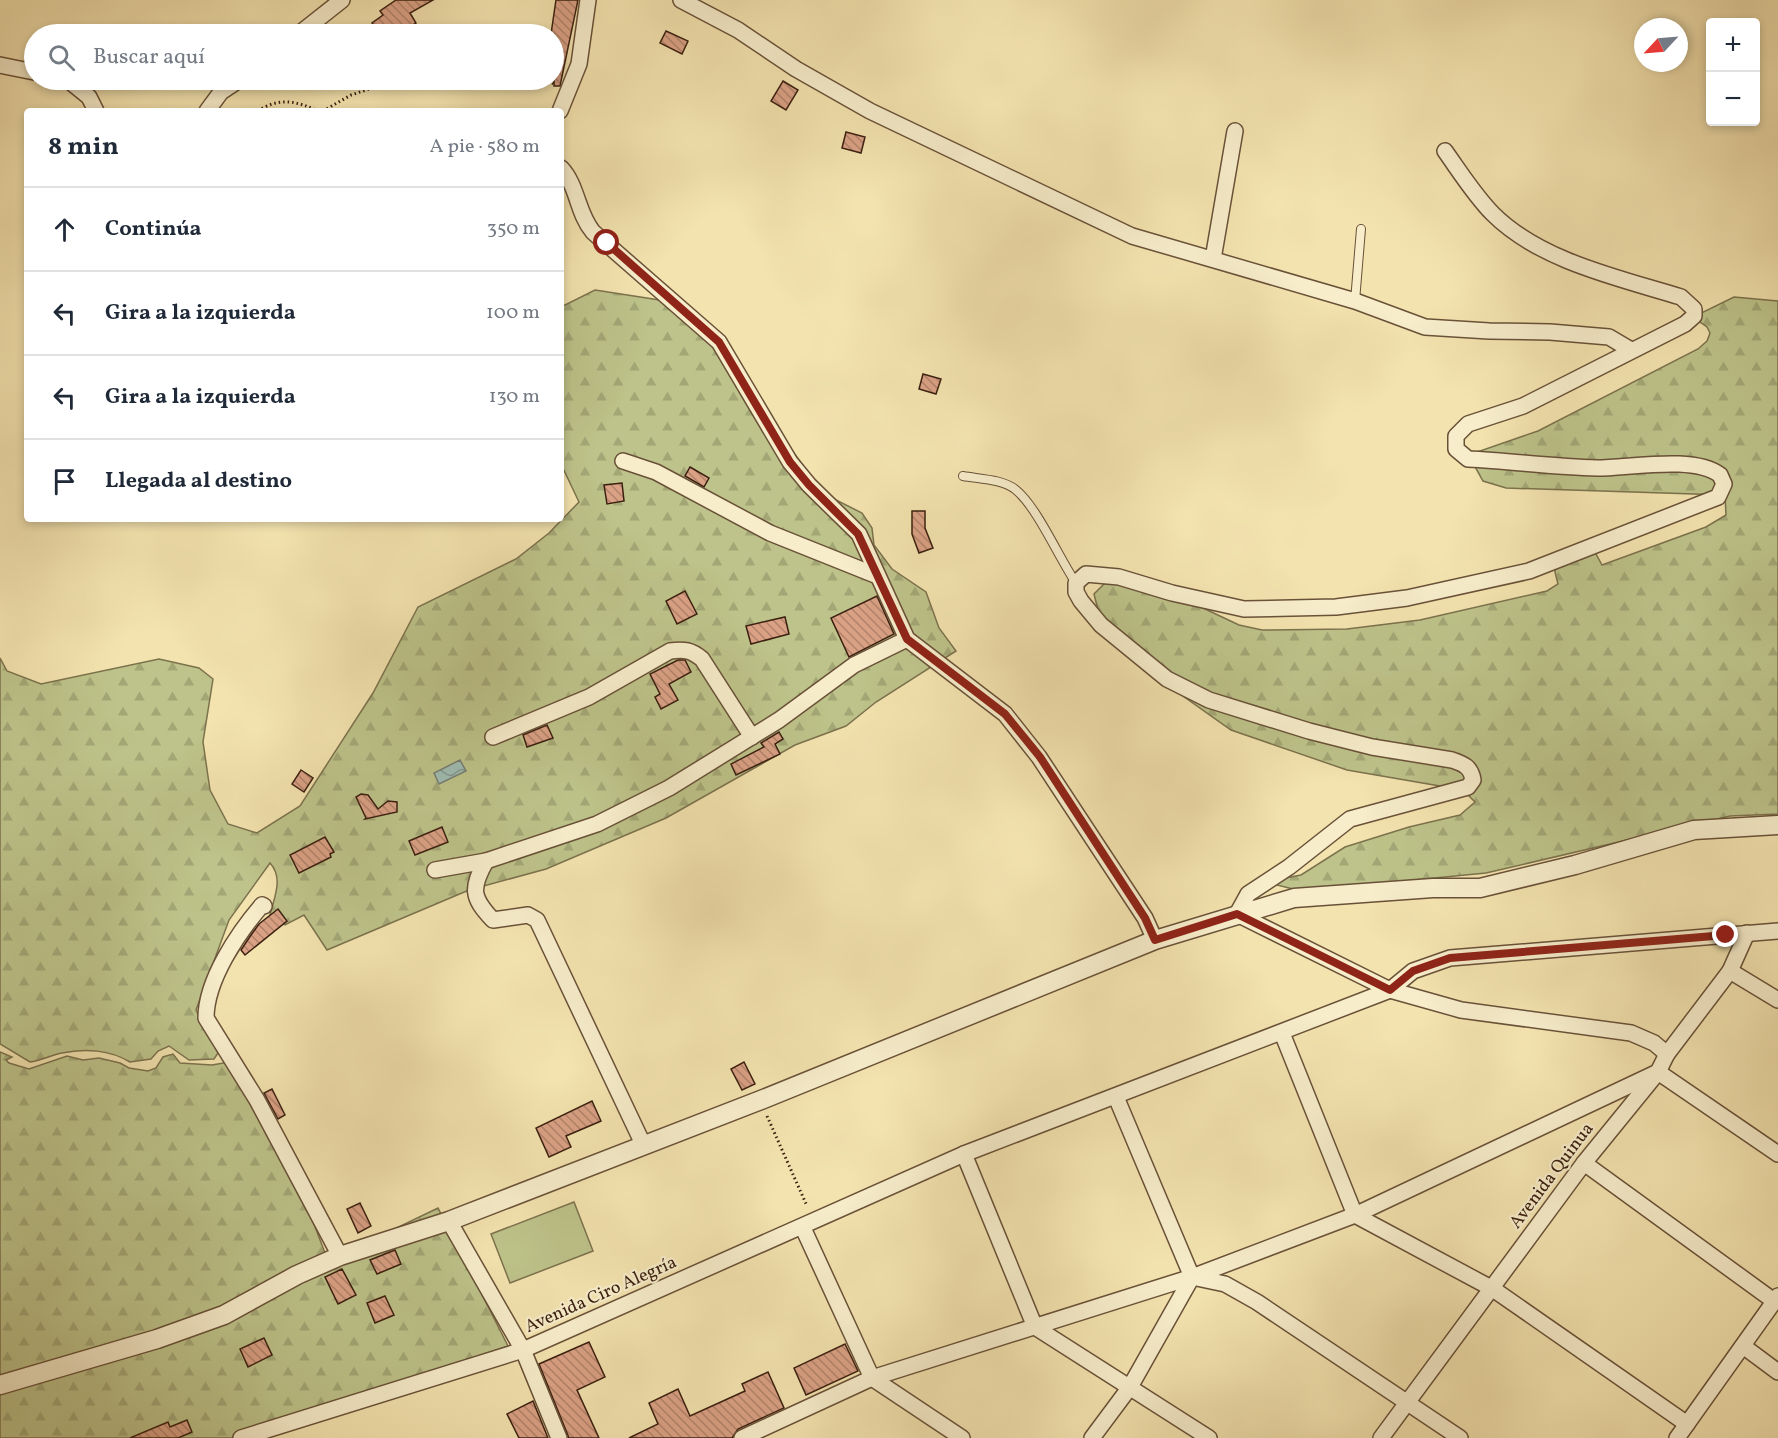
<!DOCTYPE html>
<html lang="es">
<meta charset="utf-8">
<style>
body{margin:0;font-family:Vollkorn,serif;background:#f2f2f3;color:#1f2937}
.controls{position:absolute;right:18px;top:18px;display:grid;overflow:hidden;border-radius:6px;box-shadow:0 3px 9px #0003}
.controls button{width:54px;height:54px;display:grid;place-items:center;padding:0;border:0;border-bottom:2px solid #e0e1e3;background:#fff;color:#1f2937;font:30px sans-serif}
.compass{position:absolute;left:1634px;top:18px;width:54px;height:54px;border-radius:50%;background:#fff;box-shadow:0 3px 9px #0003;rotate:244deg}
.stop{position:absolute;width:18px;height:18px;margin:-14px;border:4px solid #8f2418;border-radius:50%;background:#fff}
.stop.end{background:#8f2418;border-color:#fff;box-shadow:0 2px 6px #0008}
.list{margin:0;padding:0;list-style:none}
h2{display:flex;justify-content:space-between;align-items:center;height:78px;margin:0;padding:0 24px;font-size:26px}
h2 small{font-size:20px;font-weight:400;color:#747a83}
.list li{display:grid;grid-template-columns:39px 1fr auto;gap:18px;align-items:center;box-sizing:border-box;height:84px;padding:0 24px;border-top:2px solid #e0e1e3}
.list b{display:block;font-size:22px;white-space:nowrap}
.list em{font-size:20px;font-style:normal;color:#747a83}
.icon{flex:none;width:33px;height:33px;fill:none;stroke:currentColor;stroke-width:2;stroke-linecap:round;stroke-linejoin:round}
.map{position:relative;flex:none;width:1778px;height:1438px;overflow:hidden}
.search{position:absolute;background:#fff;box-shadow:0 3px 9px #0003;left:24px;top:24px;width:540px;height:66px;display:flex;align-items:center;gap:15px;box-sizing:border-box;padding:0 21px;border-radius:33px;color:#747a83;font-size:22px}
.panel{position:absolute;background:#fff;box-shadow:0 3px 9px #0003;left:24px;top:108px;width:540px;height:414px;border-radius:6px}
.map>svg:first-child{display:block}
</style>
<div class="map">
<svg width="1778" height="1438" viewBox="0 0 1778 1438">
<defs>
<pattern id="forest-firs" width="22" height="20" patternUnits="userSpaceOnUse" patternTransform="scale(1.5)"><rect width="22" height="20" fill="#bdc38a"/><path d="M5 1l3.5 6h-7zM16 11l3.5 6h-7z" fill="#a3a776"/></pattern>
<pattern id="water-waves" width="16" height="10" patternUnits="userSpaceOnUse" patternTransform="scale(1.5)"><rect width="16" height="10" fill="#9ebdb3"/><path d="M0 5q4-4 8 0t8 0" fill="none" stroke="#829990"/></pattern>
<pattern id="building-back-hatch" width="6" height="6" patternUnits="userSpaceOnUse" patternTransform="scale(1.5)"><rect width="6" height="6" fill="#daa185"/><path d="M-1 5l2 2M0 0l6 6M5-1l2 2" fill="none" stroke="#b2836b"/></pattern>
</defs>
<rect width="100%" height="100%" fill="#f3e3af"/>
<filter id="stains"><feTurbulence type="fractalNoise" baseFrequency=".00333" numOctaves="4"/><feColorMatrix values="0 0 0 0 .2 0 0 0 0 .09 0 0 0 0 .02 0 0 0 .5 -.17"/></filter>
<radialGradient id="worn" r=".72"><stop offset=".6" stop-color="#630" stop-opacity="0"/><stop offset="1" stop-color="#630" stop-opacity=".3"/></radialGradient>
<path fill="#bdc38a" stroke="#7c724d" stroke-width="1.5" d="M574,1202L593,1251L510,1283L491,1234Z"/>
<g fill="url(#forest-firs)" stroke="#7c724d" stroke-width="1.5">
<path d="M595,290L666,301L702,325L812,478L830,497L862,513L872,528L874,545L892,569L926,592L939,628L956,651L876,702L846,726L795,745L666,818L546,869L469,890L327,950L304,915L285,925L270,915C274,898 284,878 270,863L229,920L196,1010L218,1053L214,1059L189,1060L169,1046L158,1051L151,1059L130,1062C110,1050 85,1048 62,1053C51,1055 41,1061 30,1062L0,1044V658L7,671L41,684L159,659L199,668L213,679L203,742L210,790L228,824L257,833L300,806L373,693L418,607L516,559L549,533L579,502L561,464V307Z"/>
<path d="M1734,297L1778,301V814L1730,816L1486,873L1301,891L1265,882L1301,875L1345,847L1409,827L1460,815L1475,802L1463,790L1347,770L1231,730L1156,677L1101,622L1094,594L1108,580L1203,608L1239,625L1262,630L1347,629L1420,620L1547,591L1558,584L1555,572L1556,559L1595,552L1602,565L1706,527L1726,515L1725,495L1506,488L1483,481L1474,465L1477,452L1538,431L1698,349L1707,341L1710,333L1707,327L1693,317Z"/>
<path d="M0,1052L12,1057L6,1060L9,1063L29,1069L67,1056L83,1060L99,1058L120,1063L129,1068L148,1071L156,1068L163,1057L173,1054L180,1063L212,1065L229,1062L243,1092L302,1192L328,1261L438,1208L508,1346L237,1438H0Z"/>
</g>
<path fill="url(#water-waves)" stroke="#767e72" stroke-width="1.5" d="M460,760L466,771L439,784L434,773Z"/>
<g fill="url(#building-back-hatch)" stroke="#3b2010" stroke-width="1.5">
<path d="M396,0H433L410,13L416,23L399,34H396L392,29L380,34L372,23L383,15L380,11Z"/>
<path d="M556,0H578L560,86H554V34H551Z"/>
<path d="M666,31L688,41L682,54L660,43Z"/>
<path d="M783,81L798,90L786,110L771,101Z"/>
<path d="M846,132L865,137L861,153L842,148Z"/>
<path d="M923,374L941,379L936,394L919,389Z"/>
<path d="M690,467L709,478L704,487L685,476Z"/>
<path d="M622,483L624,501L607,504L604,485Z"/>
<path d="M912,511H925V528L933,548L919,553L912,534Z"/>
<path d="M685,591L697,614L677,624L666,601Z"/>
<path d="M877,596L894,634L849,657L831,618Z"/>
<path d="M785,617L789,634L751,644L746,626Z"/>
<path d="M678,660H685L691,672L669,684L678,700L661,709L655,697L660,694L650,674Z"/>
<path d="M547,725L553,738L527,747L523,735Z"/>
<path d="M779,732L783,739L775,744L780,754L736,775L731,764L764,747L761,743Z"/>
<path d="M301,770L313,778L304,792L292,784Z"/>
<path d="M361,794L368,795L378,809L388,801L397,802V812L365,819L366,818L356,797Z"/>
<path d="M442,827L448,842L415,855L409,841Z"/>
<path d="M325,837L334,852L330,854L331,857L299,873L290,855Z"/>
<path d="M278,909L287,921L245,955L241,950L251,935L259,924Z"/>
<path d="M744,1062L755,1084L742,1090L731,1069Z"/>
<path d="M272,1089L285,1115L278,1119L264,1093Z"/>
<path d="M592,1101L601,1121L566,1136L571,1147L549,1157L536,1128Z"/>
<path d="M360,1203L371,1226L358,1233L347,1209Z"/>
<path d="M395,1250L401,1264L377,1274L370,1260Z"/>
<path d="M342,1269L356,1295L338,1304L325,1277Z"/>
<path d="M385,1296L394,1315L375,1323L367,1303Z"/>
<path d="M264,1338L272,1355L248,1367L240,1349Z"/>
<path d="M589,1342L605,1377L577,1390L599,1438H569L539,1364Z"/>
<path d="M845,1344L858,1371L806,1395L794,1368Z"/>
<path d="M768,1372L784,1408L738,1429L732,1438H629L658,1424L649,1403L678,1389L690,1416L745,1391L742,1384Z"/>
<path d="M533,1401L548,1438H519L507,1414Z"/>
<path d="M187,1420L192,1432L178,1438H130L168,1422L170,1427Z"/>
</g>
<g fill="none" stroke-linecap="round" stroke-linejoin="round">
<defs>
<g id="service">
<path d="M1355,301L1361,229"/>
<path d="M963,476C979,479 1003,479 1016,490C1037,507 1059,558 1076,583"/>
</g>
<g id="minor">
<path d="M681,0L738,30L796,69L870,111L1132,236L1355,301L1425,327L1489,331L1550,332L1609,337L1631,350"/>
<path d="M299,34L342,0"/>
<path d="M0,65L34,72"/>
<path d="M68,80L89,97L96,111"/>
<path d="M207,111L221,92L239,80"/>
<path d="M560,111L579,64L588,0"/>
<path d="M1445,151C1460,172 1475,196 1493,214C1540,261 1619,278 1681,297L1694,309V316L1685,324L1523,406L1468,424L1456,436V449L1468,459C1511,461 1554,467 1597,468C1630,468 1694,455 1720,475L1724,484L1718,497L1529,571L1407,598L1336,607L1244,609L1172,593L1119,577L1086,574L1076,583V592L1081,601L1101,625L1167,679L1209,700L1309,731L1372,747L1452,760C1464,764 1471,767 1473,780L1468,787L1350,819L1289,867L1248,894L1237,914L1390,990L1461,1010L1631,1033L1654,1043L1667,1054"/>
<path d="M561,168C578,186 577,213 593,232L719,342L790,462L809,485L859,534L907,639L1005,714L1039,757L1145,918L1155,940"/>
<path d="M1213,259L1235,131"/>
<path d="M623,461L656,472L770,533L875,575"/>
<path d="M493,737L589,697L670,651C684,649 691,650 702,659L752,737"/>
<path d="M486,861C471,888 471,897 493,920L528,915L537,920L643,1144"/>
<path d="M435,870L486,861L597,824L669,788L779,720L854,665L907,639"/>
<path d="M264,906L262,905C238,933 206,980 206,1018L257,1100L340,1256"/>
<path d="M1730,971L1778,1000"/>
<path d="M1282,1033L1355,1215L1493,1289L1687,1424"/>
<path d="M1116,1097L1192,1277"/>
<path d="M964,1154L1035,1327L1209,1438"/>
<path d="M1584,1163L1774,1301"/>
<path d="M449,1221L523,1350L559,1438"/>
<path d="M803,1228L872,1378L962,1438"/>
<path d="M1192,1277L1225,1284L1257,1302L1460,1438"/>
<path d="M1743,1346L1778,1372"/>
<path d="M241,1438L523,1350L964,1154L1390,990L1413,971L1450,958L1778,931"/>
<path d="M742,1438L872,1378L1192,1277L1355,1215L1658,1072L1778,1154"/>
<path d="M1092,1438L1130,1387L1192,1277"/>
<path d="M1381,1438L1584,1163L1658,1072L1667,1054L1730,971L1747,933"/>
<path d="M1677,1438L1778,1296"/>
</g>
<path id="tertiary" d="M0,1385L157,1339L224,1315L297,1275L340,1256L449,1221L761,1100L1155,940L1294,898L1433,888H1480L1575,865L1694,830L1778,825"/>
</defs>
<use href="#service" stroke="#695138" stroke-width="10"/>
<use href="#minor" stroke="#695138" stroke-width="18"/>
<use href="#tertiary" stroke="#695138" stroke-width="21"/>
<g stroke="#3b2010" stroke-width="3" stroke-dasharray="1.5 3" stroke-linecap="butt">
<path d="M549,80L555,85"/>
<path d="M258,111C279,97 297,101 318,111"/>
<path d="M323,111L351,95L396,80"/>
<path d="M767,1116L807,1206"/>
</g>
<use href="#service" stroke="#f7edcb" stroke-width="8"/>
<use href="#minor" stroke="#f7edcb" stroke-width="15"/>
<use href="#tertiary" stroke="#f7edcb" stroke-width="18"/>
</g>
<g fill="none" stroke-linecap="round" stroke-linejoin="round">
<path stroke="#8f2418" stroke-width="8" d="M607,243L719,342L790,462L809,485L858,534L907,639L1005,714L1040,757L1145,918L1155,940L1237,914L1390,990L1413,971L1450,958L1726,935"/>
</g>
<g text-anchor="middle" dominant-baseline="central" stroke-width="4.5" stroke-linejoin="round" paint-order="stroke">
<g font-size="18" fill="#3b2010" stroke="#f7edcb">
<text transform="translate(1552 1176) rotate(-53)">Avenida Quinua</text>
<text transform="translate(601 1295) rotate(-24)">Avenida Ciro Alegría</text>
</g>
</g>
<rect width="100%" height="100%" filter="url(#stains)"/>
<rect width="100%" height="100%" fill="url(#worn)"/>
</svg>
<div class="controls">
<button>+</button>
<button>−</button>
</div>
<svg class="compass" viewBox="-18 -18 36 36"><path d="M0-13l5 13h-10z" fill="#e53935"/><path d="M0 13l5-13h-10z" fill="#747a83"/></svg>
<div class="stop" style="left:607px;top:243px"></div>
<div class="stop end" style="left:1726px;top:935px"></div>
<div class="search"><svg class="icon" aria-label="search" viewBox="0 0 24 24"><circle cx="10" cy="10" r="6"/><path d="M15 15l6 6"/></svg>Buscar aquí</div>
<section class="panel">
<h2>8 min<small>A pie · 580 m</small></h2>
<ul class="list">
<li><svg class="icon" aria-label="ahead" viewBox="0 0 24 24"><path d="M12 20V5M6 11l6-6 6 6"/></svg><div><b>Continúa</b></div><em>350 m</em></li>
<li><svg class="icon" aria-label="left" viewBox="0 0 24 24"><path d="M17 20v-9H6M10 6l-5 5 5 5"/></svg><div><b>Gira a la izquierda</b></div><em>100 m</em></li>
<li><svg class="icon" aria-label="left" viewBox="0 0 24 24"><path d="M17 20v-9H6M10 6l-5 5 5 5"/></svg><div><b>Gira a la izquierda</b></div><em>130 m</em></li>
<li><svg class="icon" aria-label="arrive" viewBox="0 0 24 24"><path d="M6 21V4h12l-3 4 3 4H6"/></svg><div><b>Llegada al destino</b></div></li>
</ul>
</section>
</div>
